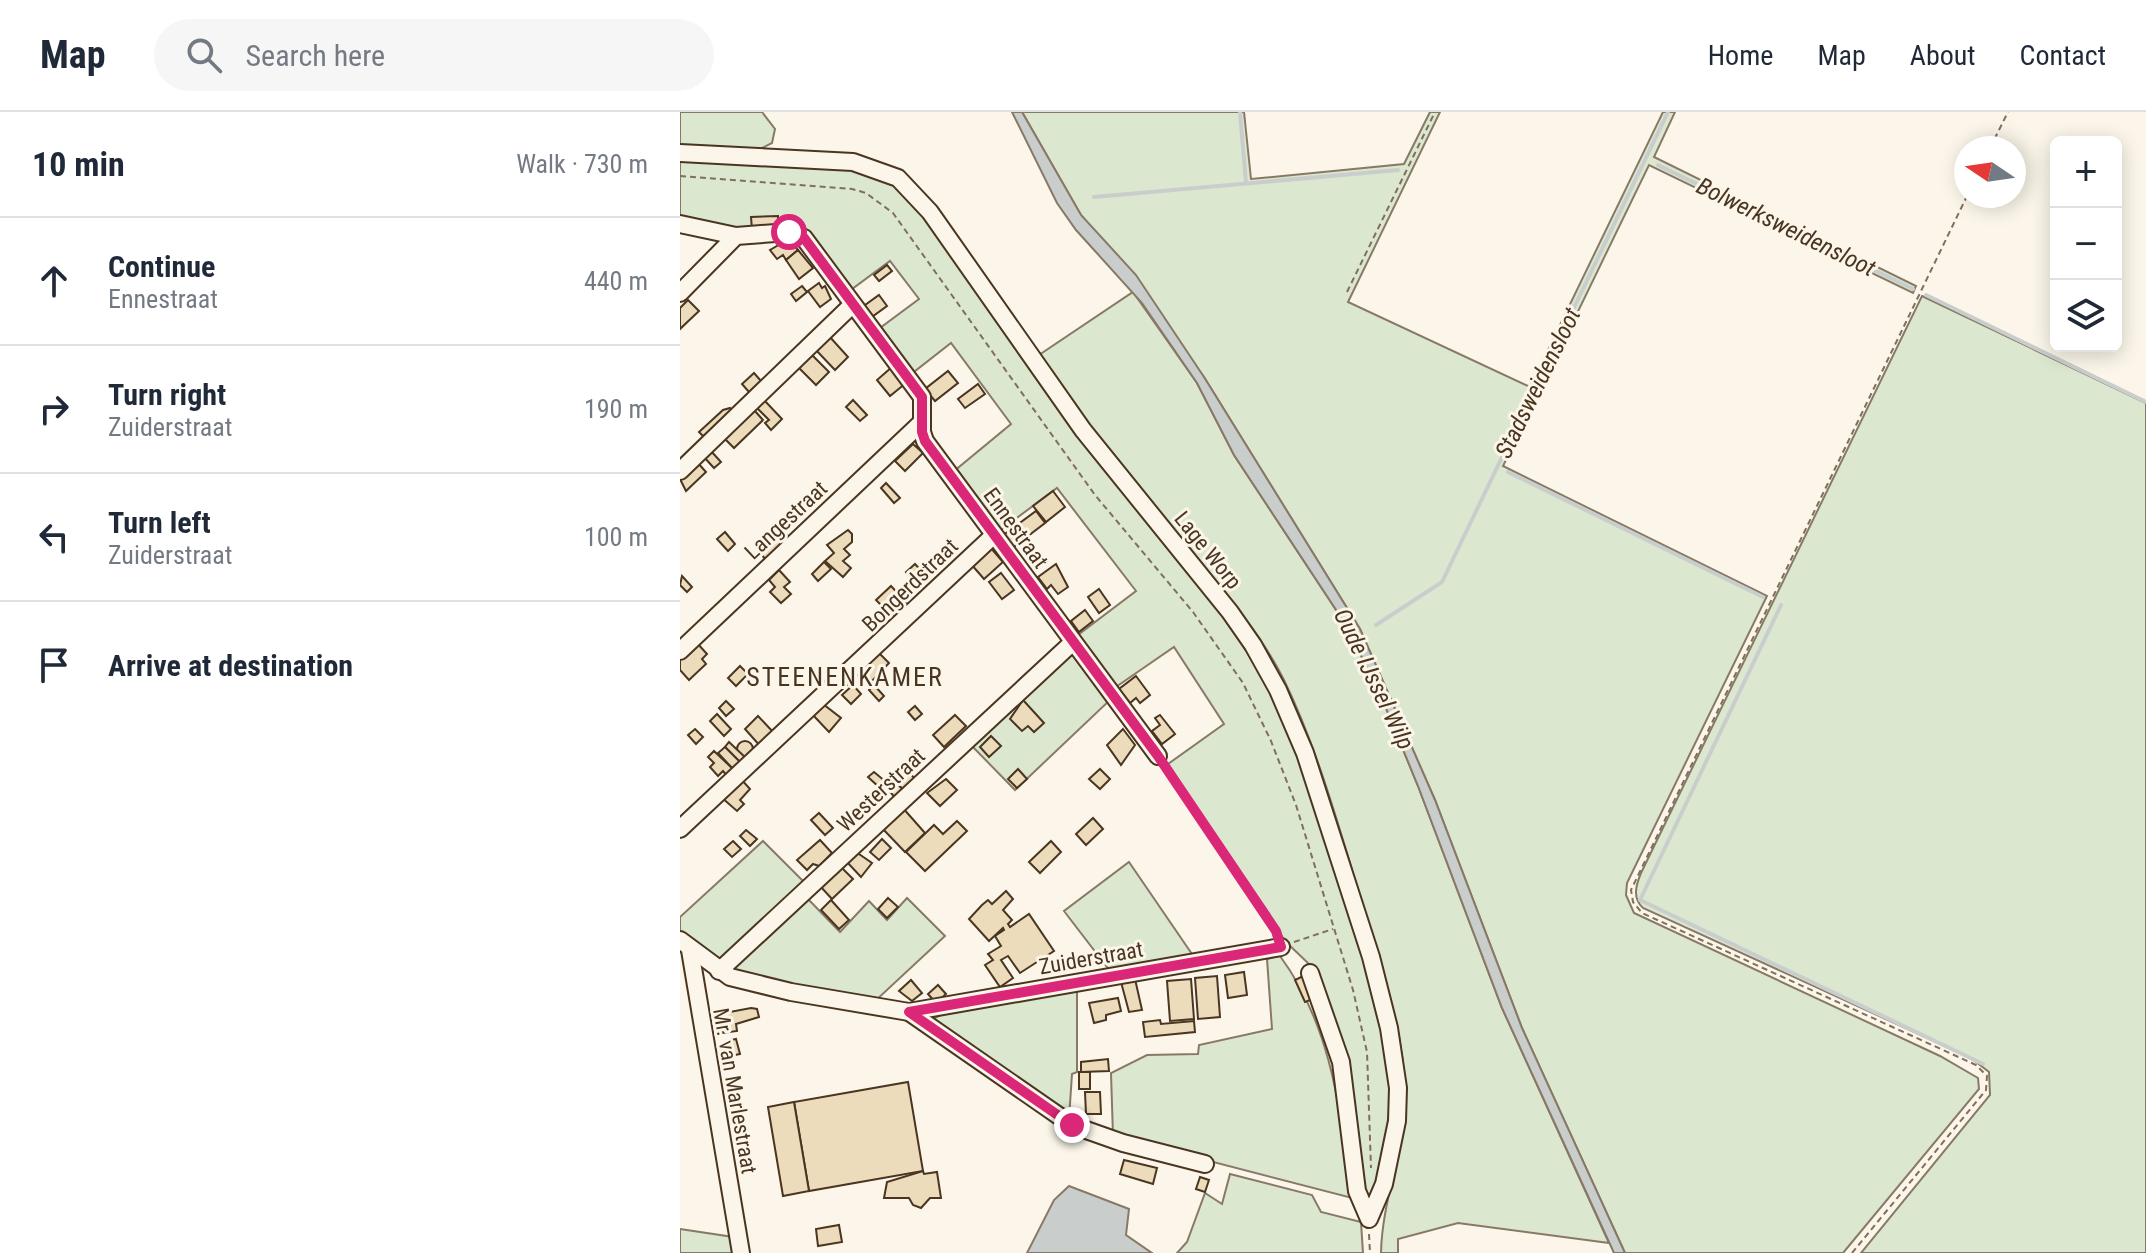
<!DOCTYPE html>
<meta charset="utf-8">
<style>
body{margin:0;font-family:"Roboto Condensed",sans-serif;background:#f6f6f7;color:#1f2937}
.controls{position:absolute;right:24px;top:24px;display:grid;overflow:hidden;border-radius:12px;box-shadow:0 4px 20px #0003}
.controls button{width:72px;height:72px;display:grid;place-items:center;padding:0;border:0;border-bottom:2px solid #e0e1e3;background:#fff;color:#1f2937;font:40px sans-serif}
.compass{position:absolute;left:1274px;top:24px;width:72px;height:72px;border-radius:50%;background:#fff;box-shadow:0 4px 20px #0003;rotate:283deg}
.stop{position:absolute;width:24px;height:24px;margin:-18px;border:6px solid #db2777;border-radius:50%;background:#fff}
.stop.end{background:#db2777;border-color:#fff;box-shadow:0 2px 8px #0008}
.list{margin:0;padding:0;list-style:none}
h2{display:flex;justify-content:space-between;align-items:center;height:104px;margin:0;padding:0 32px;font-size:34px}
h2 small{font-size:26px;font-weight:400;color:#747a83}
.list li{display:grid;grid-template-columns:52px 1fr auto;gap:24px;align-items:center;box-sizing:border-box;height:128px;padding:0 32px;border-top:2px solid #e0e1e3}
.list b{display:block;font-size:30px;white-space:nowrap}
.list p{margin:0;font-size:26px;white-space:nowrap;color:#747a83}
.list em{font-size:26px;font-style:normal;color:#747a83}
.icon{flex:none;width:44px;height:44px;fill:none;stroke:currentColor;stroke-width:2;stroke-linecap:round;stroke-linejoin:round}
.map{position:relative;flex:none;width:1466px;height:1141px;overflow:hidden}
header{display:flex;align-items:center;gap:48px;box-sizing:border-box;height:112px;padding:0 40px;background:#fff;border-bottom:2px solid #e0e1e3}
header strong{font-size:38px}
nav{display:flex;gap:44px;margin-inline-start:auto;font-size:28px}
.search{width:560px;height:72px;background:#f6f6f7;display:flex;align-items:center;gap:20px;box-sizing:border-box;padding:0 28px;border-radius:44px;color:#747a83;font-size:30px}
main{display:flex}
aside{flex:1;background:#fff}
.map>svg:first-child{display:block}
</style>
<header>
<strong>Map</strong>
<div class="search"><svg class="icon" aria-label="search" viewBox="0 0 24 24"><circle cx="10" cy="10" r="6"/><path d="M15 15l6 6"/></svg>Search here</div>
<nav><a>Home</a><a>Map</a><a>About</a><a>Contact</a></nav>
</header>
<main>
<aside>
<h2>10 min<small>Walk · 730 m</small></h2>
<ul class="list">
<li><svg class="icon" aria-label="ahead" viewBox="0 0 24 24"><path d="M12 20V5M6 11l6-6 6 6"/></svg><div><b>Continue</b><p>Ennestraat</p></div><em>440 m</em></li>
<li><svg class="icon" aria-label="right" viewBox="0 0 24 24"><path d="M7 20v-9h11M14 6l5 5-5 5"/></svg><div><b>Turn right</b><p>Zuiderstraat</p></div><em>190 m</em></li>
<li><svg class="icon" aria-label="left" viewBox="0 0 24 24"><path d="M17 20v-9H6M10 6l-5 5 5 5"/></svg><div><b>Turn left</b><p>Zuiderstraat</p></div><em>100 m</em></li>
<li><svg class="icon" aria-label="arrive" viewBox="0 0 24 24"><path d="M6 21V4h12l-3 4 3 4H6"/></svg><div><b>Arrive at destination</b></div></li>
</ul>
</aside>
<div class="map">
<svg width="1466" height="1141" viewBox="0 0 1466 1141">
<rect width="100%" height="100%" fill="#fbf6e9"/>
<g fill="#dce7d0" stroke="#887966" stroke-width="2">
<path d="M0,0H82L95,17L92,31L80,37L0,36Z"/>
<path d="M342,0H564L571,67L724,52L750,0H760L668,190L850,275L983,0H995L974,45L1236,174L1233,181L969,53L823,354L1087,484L947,771L946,783L954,801L1260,944L1298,966L1299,977L1163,1141H945L842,916L755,688L680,517L524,265L401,103Z"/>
<path d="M0,44L117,48L200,61L236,92L363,276L415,345L539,493L593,584L620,648L683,843L709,943L714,1003L697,1083L685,1091L651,906L629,852L605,829L488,652L544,612L494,535L433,577L394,526L456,479L377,376L318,420L273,360L331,312L271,231L230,263L196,219L239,187L210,149L168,180L124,119H71L0,108Z"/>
<path d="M453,180L517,271L554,343L666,513L701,584L738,674L822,896L929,1131L778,1111L718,1127V1141H701C702,1086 726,1036 725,980C724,919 701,855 684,797C660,720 639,640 604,568C582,523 546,483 515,445C462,379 407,314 359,243Z"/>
<path d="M1242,184L1466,291V1141H1181L1310,983L1309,960L1291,946L963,796C952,786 956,773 961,761Z"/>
<path d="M393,540L430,588L335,678L289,631Z"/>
<path d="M83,729L127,773L47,849L31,847L0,820V805Z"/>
<path d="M449,750L514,845L430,859L384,799Z"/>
<path d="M127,786L160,820L189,789L207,808L227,786L265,824L193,891L49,858Z"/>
<path d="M600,844C653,916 660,1000 672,1086L433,1024L431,961L467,943L518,942L519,933L592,917L587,847Z"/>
<path d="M397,873V960L392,962L389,1007L248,909L276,896Z"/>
<path d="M550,1062L632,1083L641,1100L681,1110L683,1141H497L507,1130L525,1081L542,1092Z"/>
<path d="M0,1117L53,1125L56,1141H0Z"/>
</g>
<g fill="#c9cecd" stroke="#887966" stroke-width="2">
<path d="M332,0H342L401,103L456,163L524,265L680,517L755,688L842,916L945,1141H934L822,896L738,674L701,584L666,513L554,343L517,271L462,191L396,118L377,91Z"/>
<path d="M389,1074L449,1097L446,1123L472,1141H347L374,1088Z"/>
</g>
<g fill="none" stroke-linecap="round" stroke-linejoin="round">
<g stroke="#c9cecd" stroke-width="4">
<path d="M560,0L566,71"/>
<path d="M978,53L1233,177"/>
<path d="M414,85L718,58"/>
<path d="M1246,183L1466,290"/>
<path d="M828,360L1083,485"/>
<path d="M1101,493L960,788L1303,952"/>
<path d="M696,513L762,470L988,0"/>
</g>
</g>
<g fill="#ecdcbc" stroke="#4a3520" stroke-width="2">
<path d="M98,104V116L72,117L71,105Z"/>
<path d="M109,127L118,138L106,148L103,143L97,147L90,138Z"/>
<path d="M118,138L133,156L119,167L106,148Z"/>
<path d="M207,153L212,159L199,169L194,163Z"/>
<path d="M139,171L142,176L145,174L151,187L140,195L128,179Z"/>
<path d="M122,174L127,180L116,189L111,182Z"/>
<path d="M199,183L207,194L189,207L181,196Z"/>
<path d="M8,188L19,199L0,217V196Z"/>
<path d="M149,224L168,245L155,258L135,237Z"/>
<path d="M131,242L149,260L136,273L118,255Z"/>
<path d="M212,255L226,271L210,284L197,268Z"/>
<path d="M268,259L278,271L255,289L245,277Z"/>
<path d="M74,261L81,269L69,280L62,272Z"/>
<path d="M298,272L305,282L285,296L278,287Z"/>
<path d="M84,288L102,307L91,318L85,311L89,308L76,295Z"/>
<path d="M173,288L187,303L180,309L166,295Z"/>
<path d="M50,296L52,299L27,328L19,320L43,298Z"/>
<path d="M74,298L83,308L54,336L44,326Z"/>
<path d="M233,332L243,341L225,359L215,349Z"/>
<path d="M30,338L41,350L34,356L23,344Z"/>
<path d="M17,350L26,360L6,379L0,367Z"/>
<path d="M206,371L220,386L214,391L201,376Z"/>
<path d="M373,379L385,395L366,410L353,394Z"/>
<path d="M356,399L365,411L331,437L322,424Z"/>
<path d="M102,418L111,427L87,449L79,440Z"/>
<path d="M168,418L172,422V430L164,437L170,443L163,449L171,456L163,465L145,449L154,441L147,433Z"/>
<path d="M45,420L55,432L48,439L37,427Z"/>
<path d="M310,435L323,450L304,467L291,452Z"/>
<path d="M144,450L151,457L138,469L132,462Z"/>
<path d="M235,452L246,464L237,473L226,460Z"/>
<path d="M376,452L388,475L378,482L371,473L367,477L358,465Z"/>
<path d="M99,458L110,470L104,475L111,482L101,491L90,480L95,475L89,468Z"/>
<path d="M321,461L334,478L322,487L309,470Z"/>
<path d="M2,464L12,475L7,480L0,473Z"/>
<path d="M211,474L226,490L212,504L196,488Z"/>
<path d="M419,477L430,493L419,501L408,485Z"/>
<path d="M405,498L413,509L399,520L391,509Z"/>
<path d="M17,531L27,542L22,547L26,552L9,568L0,558V547Z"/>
<path d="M199,541L209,551L192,569L182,558Z"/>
<path d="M60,554L68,562L56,574L48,566Z"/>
<path d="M456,564L470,583L460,591L456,586L450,591L439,577Z"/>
<path d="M173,573L181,582L171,592L162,583Z"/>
<path d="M194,573L204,584L199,589L189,578Z"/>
<path d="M343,588L364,611L354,620L348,614L342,619L330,607Z"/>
<path d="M46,589L54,597L46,604L39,596Z"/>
<path d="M143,592L161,606L149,620L132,602Z"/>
<path d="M235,594L242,602L235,608L228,600Z"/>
<path d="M37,602L51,617L44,624L30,609Z"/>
<path d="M275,603L286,614L264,635L253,623Z"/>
<path d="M480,603L495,622L482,632L472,619L480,613L475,606Z"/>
<path d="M78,604L95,622L81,635L65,617Z"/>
<path d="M15,617L23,625L16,632L8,623Z"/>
<path d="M443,617L455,633L441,653L427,633Z"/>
<path d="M311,624L321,634L309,645L300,635Z"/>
<circle cx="65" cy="637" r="8"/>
<path d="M49,630L67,647L62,652L45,635Z"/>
<path d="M45,635L62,652L55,659L38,641Z"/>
<path d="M34,639L55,659L48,665L43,659L38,664L30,655L34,651L28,645Z"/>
<path d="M225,656L237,669L226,681L213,667Z"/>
<path d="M338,657L347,667L337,676L328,667Z"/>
<path d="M420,657L430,667L420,677L409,667Z"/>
<path d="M194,660L206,670L200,676L188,665Z"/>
<path d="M61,667L70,677L60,688L64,692L57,699L41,685Z"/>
<path d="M213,667L226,681L217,688L205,674Z"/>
<path d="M266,667L277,678L260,694L247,681Z"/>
<path d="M222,695L245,721L225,740L201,715Z"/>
<path d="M139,701L153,716L145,723L131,708Z"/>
<path d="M413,706L423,717L406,733L396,722Z"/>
<path d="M277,709L287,719L245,759L226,740L254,713L263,722Z"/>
<path d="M66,718L77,727L70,734L60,724Z"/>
<path d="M202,727L211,736L199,748L190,740Z"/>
<path d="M140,728L152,741L139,754L133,752L127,758L117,748Z"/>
<path d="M53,729L61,737L52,745L44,737Z"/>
<path d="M371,729L381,740L360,761L349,750Z"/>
<path d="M176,740L192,751L181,765L166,749Z"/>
<path d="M161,755L173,767L152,787L140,774Z"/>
<path d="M326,779L333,787L323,798L332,808L328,812L330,815L349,802L374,839L340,861L328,844L321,848L333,866L320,875L305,853L313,848L308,842L321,834L315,824L324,818L323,816L309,829L289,807L302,793L308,788L312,792Z"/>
<path d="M208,786L218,795L207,806L198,797Z"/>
<path d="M151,788L169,808L159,817L141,798Z"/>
<path d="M564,860L567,883L548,886L545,863Z"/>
<path d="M537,864L540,905L518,907L515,866Z"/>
<path d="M623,864L633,887L625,890L615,868Z"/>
<path d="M455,867L462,898L449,900L441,870Z"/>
<path d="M511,867L514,907L490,909L487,869Z"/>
<path d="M231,868L242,881L232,889L219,879Z"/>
<path d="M258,873L266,882L256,891L248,882Z"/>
<path d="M438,886L441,899L426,903V908L414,911L409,891Z"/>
<path d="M71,896L77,897L79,905L56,912L57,919L43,921L39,902Z"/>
<path d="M480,908L481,912L514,909L515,920L465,925L463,910Z"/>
<path d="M56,927L60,942L50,944L46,929Z"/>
<path d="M428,947L429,959L401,960V950Z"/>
<rect x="399" y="960" width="11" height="17"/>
<path d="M228,970L243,1059L129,1079L114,990Z"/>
<path d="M405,980H420L421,1002H406Z"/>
<path d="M114,990L129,1079L103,1084L88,995Z"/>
<path d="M444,1048L477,1056L473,1072L440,1062Z"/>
<path d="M243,1059L244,1062L257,1060L261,1086H250L241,1096L233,1093L229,1086H204L207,1070Z"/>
<path d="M520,1065L529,1068L525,1080L516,1077Z"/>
<path d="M159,1113L162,1130L138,1134L136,1117Z"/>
</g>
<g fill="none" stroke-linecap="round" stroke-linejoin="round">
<defs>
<g id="minor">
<path d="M0,41L173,50L218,66L250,100L403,318L550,500L573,533L598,578L625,641L691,845L709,916L718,976L717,1009L704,1072L689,1107L677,1079L661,950L630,861"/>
<path d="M0,112L56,124L109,120L124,126L242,285V320L245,329L478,644"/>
<path d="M0,181L56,124"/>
<path d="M0,359L172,193"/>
<path d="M0,539L242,310"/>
<path d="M0,717L314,423"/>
<path d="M0,828L50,865L111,880L229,900L601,835"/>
<path d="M10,838L61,1141"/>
<path d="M39,859L393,530"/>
<path d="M229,900L392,1013L443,1031L525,1052"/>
</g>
</defs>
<use href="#minor" stroke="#4a3520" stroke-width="20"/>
<g stroke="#7f6f5c" stroke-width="2" stroke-dasharray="6 4" stroke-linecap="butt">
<path d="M1310,36L1328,0"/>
<path d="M0,64L172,77L186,81L213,101L415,383L513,500L563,571L591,629L616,693L673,878L687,940L691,1056"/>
<path d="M667,180L755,0"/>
<path d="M488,658L597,822"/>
<path d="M614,830L653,817"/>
<path d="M689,1122L690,1141"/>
<path d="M1172,1141L1306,978L1307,964L1296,953L962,801L953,790L951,778L1287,84"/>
</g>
<use href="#minor" stroke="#fbf6e9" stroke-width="16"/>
</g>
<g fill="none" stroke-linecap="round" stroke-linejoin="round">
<path stroke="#db2777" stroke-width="10" d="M109,120L124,126L242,285V320L245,329L478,644L596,819L601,835L229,900L392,1013"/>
</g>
<g text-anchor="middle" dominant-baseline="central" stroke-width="6" stroke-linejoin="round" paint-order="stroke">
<g font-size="22" fill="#4a3520" stroke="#fbf6e9">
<text transform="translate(106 408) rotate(-43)">Langestraat</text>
<text transform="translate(336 416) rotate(54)">Ennestraat</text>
<text transform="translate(528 438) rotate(51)">Lage Worp</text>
<text transform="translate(230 473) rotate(-44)">Bongerdstraat</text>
<text transform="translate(201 678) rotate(-43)">Westerstraat</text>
<text transform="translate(411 846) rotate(-10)">Zuiderstraat</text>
<text transform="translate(55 979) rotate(80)">Mr. van Marlestraat</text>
</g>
<g font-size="24" font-style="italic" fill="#4a3520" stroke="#fbf6e9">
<text transform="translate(1106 115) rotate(26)">Bolwerksweidensloot</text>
<text transform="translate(858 271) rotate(-64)">Stadsweidensloot</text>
<text transform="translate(694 567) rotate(64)">Oude IJssel Wilp</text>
</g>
<g font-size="26" letter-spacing="2" fill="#4a3520" stroke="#fbf6e9">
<text x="165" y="565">STEENENKAMER</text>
</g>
</g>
</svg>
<div class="controls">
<button>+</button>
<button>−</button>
<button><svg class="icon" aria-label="layers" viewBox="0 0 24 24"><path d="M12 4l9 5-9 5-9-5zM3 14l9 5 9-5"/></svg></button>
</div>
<svg class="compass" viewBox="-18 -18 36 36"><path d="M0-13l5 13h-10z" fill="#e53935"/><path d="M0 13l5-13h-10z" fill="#747a83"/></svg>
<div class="stop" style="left:109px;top:120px"></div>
<div class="stop end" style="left:392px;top:1013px"></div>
</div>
</main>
